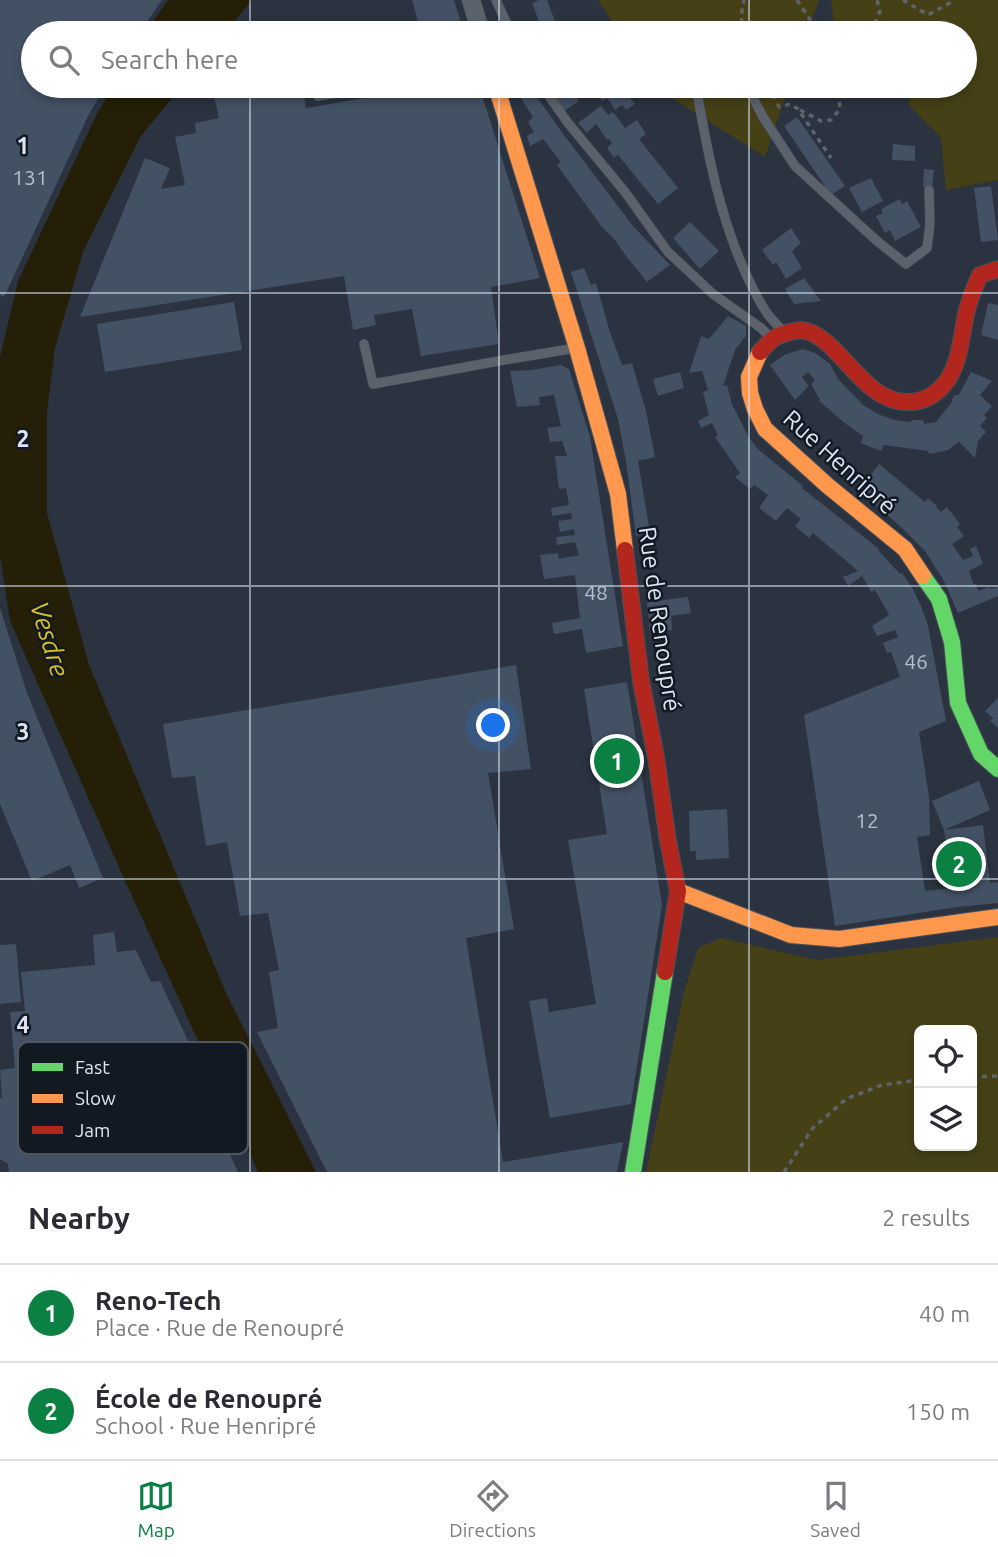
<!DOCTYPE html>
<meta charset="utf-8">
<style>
body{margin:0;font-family:Ubuntu,sans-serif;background:#f2f2f3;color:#2b2b33}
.controls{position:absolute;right:21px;bottom:21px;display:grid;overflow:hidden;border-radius:10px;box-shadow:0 4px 10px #0003}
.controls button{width:63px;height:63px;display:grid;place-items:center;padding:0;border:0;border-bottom:2px solid #e1e1e2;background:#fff;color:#2b2b33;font:35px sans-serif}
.you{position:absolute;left:494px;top:726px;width:24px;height:24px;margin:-18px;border:5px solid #fff;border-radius:50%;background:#1a73e8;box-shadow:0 0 0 10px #1a73e833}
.badge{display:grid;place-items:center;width:46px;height:46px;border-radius:50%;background:#0b8043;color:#fff;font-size:23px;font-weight:700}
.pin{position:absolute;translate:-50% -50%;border:4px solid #fff;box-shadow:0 2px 7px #0006}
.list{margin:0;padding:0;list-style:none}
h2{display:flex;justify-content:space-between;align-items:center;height:91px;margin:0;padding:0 28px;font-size:30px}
h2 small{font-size:23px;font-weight:400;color:#7c7c81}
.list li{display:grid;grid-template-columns:46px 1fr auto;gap:21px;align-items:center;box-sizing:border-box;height:98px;padding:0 28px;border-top:2px solid #e1e1e2}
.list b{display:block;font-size:26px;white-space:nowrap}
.list p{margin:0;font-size:23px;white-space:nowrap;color:#7c7c81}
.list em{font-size:23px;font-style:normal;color:#7c7c81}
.icon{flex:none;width:38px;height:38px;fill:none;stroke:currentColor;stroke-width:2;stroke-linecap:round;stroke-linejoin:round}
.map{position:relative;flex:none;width:998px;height:1172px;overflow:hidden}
.search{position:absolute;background:#fff;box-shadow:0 4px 10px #0003;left:21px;right:21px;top:21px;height:77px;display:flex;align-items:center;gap:18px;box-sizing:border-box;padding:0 24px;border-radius:38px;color:#7c7c81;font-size:26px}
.sheet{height:287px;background:#fff}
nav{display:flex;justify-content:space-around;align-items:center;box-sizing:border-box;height:98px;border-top:2px solid #e1e1e2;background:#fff;font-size:19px;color:#7c7c81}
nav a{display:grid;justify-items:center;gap:4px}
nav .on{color:#0b8043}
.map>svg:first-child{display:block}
</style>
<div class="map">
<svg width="998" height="1172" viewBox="0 0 998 1172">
<rect width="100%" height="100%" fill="#2a333f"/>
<g fill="#454016" fill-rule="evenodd">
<path d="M598,0H819L807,33H620Z"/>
<path d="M831,0H998V180L946,190L941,138L909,105L910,86H965V33H835Z"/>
<path d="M656,86H789L765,157L659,90Z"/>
<path d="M998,937V1172H646L684,992L698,948L721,938L817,960ZM919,1030H972V1146H919Z"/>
</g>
<g fill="#241f06">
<path d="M168,0H252L225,33H145Z"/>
<path d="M113,86H182L141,136L83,252L55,348L47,411V513L89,665L226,993L316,1172H258L126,883L10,621L0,555V357L18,281L96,116Z"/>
</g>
<g fill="#435164">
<path d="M0,0H162L139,33H33V86H106L89,114L4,297L0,295Z"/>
<path d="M412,0H454L464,33H421Z"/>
<path d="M539,0H547L556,24L542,29L532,3Z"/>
<path d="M280,86H302L306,108L437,86H479L540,278L491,287L499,344L421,356L412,309L374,315L376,325L353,330L344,276L80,317L145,158L170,168L161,189L185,185L175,137L196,133L195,123L219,118L214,96Z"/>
<path d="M513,86H529L564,135L633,226L670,265L647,282L626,256L615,240L602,227L557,165L561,162L543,139L530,146L527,136L534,132L528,122L533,117Z"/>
<path d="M559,86H568L579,101L564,111L551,92Z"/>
<path d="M596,86H619L621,88L618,90L622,95L626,93L635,104L626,110L622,105L615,110L607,98L602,101L593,88Z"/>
<path d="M601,106L608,115L613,112L625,128L637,120L646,134L639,139L678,188L658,204L618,155L614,158L607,148L612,143L609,139L607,140L596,124L587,133L578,123Z"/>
<path d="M797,117L845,186L831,195L784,126Z"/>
<path d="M893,144L915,146V161L892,160Z"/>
<path d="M924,169L934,170L932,188L923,187Z"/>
<path d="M871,178L883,201L862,212L849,188Z"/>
<path d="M991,186L998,240L981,242L974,188Z"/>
<path d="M900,199L902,204L907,201L921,227L895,241L890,230L885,233L876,216L883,213L881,209Z"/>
<path d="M690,222L719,251L700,269L673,238Z"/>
<path d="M791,228L801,243L792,251L802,268L786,279L776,262L773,265L762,250Z"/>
<path d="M584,268L591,285L596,283L610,332L622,365L632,363L646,411L655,457L638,461L650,533L636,536L626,462L618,419L571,272Z"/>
<path d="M804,278L821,301L794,304L785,289Z"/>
<path d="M234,302L242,350L105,372L97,324Z"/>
<path d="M988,303L998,305V340L981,335Z"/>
<path d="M728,316L746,326V336L735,350L723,386L727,385L732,404L749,438L759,450L803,486L802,488L879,549L878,550L900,574L902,573L913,589L921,606L928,626L946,721L919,732L929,797L930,835L917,837L925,891L954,888L944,830L983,825L990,883L998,882V903L957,907L835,926L804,715L900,677L891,652L887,653L883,643L898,637L895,630L877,636L872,626L889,615L875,590L871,592L862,576L848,586L843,577L858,571L813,533L809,538L795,526L801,519L787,508L776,521L759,508L768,495L754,485L750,489L735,477L740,473L715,437L718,435L712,423L701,428L698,421L709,415L703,392L708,390L702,371L689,373L701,336L709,339Z"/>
<path d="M803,349L815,353L830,364L838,379L863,405L878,414L894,420L910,422L913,420H923L924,424L936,422L952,402V399L955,395H958L960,393L971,372L992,381L980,395L992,406L984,415L987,418L980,426L986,432L978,441L975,458L959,442L948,450L929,454L928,451L884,445L881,451L861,443L863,436L846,424L819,401L820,400L811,384L815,380L808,372L802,377L809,386L795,400L770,365L786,354Z"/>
<path d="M561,365L569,369L590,437L623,646L586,653L582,629L554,634L552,623L580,618L575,575L544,579L540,555L558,553L559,559L579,555L575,542L557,545L556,537L575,535L574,529L560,532L558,521L572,519L571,513L552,516L551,508L569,505L566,488L559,489L555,456H567L562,441L550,442L547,428L561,426L554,395L539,397L540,405L517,407L510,371L532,370Z"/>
<path d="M680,372L684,388L658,396L653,379Z"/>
<path d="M879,464L925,502L928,498L937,506L936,507L941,512L947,507L960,524L957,527L964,536L952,544L963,560L973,556L970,549L976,546L983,563L969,571L974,585L976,584L978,591L990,587L991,589L998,587V596L958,613L944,581L925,551L901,527L859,490Z"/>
<path d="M688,597L691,613L671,616L672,630L650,632L647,602Z"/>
<path d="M0,608L27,693L103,878L79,888L70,865L32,881L0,804Z"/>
<path d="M516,665L531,769L488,773L514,929L466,938L503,1162L623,1142L617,1172H327L257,1032L278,1028L269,972L279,970L268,913L240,916L227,842L206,846L195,776L172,778L163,724Z"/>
<path d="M627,682L662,905L631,1104L550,1118L529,1001L547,998L549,1012L596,1004L568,840L607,834L584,689Z"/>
<path d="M998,698V728L990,721L993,718L985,711Z"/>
<path d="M979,781L990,810L944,830L932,801Z"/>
<path d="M727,809L729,858L696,860V851H690L689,811Z"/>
<path d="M114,932L117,952L136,950L151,982L160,981L234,1139H231V1147L226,1146L238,1172H9L8,1164L0,1159V1098H2L0,1070L15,1068L10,1012L25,1011L21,972L95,965L93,935Z"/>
<path d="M16,944L21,1002L0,1004V945Z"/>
</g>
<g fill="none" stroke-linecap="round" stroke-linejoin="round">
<defs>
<g id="lane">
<path d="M496,0L511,33"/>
<path d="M542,86L568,123L625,192L668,252L713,294L761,328L772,339"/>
<path d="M696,86C707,150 719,215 746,274C753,289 760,305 770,317C775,323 780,328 785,333"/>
<path d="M747,86L763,117L795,166L877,241L906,264L927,248L930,224L929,190"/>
<path d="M318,96L381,86"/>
<path d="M364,344L373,384L504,360L576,348"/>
</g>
<path id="street" d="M471,0L481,33"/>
<g id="fast">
<path d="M923,576L939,599L952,642L958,703L981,754L998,769"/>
<path d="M633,1172L665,972"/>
</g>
<g id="slow">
<path d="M496,86L577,348L618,494L625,550"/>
<path d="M760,352L749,377L750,393L755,409L765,429L828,486L905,549L923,576"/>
<path d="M678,891L791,935L839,939L998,917"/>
</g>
<g id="jam">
<path d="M760,352C765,347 770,340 776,337C781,334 796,330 802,330C838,335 861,400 905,402C922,403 936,395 946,382C961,362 961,334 967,310C970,298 975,286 980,275L998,269"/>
<path d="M625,550L641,681L656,757L668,841L678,891L665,972"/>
</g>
</defs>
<use href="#lane" stroke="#48505a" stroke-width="10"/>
<use href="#street" stroke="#48505a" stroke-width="19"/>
<use href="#fast" stroke="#48505a" stroke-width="18"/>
<use href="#slow" stroke="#48505a" stroke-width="18"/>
<use href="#jam" stroke="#48505a" stroke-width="18"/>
<g stroke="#5e636c" stroke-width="3.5" stroke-dasharray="5 5" stroke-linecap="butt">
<path d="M797,0L819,33"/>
<path d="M903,0L928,15L955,0"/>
<path d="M744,33L741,16L744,0"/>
<path d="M871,33L880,11L877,0"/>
<path d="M768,86L779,107L790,104L798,109L831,158"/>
<path d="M800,110L821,121L831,120L840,109L838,86"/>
<path d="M972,1077L998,1076"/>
<path d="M784,1172L812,1129L846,1099L882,1085L919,1080"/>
</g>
<use href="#lane" stroke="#5b626b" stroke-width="9"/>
<use href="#street" stroke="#5b626b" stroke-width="18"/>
<use href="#fast" stroke="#63d668" stroke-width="16"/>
<use href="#slow" stroke="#ff974d" stroke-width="16"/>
<use href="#jam" stroke="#b3261e" stroke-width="16"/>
</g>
<path fill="none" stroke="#dbe5f3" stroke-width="2" stroke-opacity="0.55" d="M250,0V33M499,0V33M749,0V33M250,86V1172M499,86V1172M749,86V1172M0,293H998M0,586H998M0,879H998"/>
<g text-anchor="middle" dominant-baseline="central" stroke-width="5" stroke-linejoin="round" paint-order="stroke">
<g font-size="21" fill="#b5c0cf">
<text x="30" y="177">131</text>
<text x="596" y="592">48</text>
<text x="916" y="661">46</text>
<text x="867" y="820">12</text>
</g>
<g font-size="24" fill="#dbe5f3" stroke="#121923">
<text transform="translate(840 462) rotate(42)">Rue Henripré</text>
<text transform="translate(660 619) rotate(82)">Rue de Renoupré</text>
</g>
<g font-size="26" font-style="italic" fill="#d6c024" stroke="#121923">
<text transform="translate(50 639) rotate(73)">Vesdre</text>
</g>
</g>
<rect x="18" y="1042" width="230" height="112" rx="10" fill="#121923" stroke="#4e5661" stroke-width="2"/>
<rect x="32" y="1063" width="31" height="8" fill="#63d668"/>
<rect x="32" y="1094" width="31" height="9" fill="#ff974d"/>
<rect x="32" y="1126" width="31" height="8" fill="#b3261e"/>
<g font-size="19" fill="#dbe5f3">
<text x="75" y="1074">Fast</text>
<text x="75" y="1105">Slow</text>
<text x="75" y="1137">Jam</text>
</g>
<g font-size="23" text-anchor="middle" font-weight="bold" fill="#dbe5f3" stroke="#121923" stroke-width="5" stroke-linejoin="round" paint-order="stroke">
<text x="23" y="154">1</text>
<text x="23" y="447">2</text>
<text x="23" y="740">3</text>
<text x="23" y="1033">4</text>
</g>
</svg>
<div class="controls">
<button><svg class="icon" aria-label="locate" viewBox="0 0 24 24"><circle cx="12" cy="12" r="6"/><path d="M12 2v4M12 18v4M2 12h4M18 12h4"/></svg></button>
<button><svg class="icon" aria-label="layers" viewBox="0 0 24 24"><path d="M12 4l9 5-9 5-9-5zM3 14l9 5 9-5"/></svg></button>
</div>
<div class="you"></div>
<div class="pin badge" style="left:617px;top:761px">1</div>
<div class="pin badge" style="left:959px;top:864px">2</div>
<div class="search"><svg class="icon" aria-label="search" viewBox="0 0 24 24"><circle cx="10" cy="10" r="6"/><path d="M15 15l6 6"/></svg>Search here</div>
</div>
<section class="sheet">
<h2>Nearby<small>2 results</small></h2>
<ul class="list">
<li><span class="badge">1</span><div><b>Reno-Tech</b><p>Place · Rue de Renoupré</p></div><em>40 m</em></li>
<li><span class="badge">2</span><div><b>École de Renoupré</b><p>School · Rue Henripré</p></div><em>150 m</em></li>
</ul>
</section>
<nav>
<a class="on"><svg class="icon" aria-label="map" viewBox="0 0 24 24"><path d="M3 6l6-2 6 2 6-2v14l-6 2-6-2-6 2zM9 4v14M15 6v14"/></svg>Map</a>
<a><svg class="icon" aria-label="directions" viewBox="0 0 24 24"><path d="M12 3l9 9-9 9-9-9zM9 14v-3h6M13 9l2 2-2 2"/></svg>Directions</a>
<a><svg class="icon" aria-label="saved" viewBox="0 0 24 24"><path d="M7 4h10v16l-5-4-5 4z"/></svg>Saved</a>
</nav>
